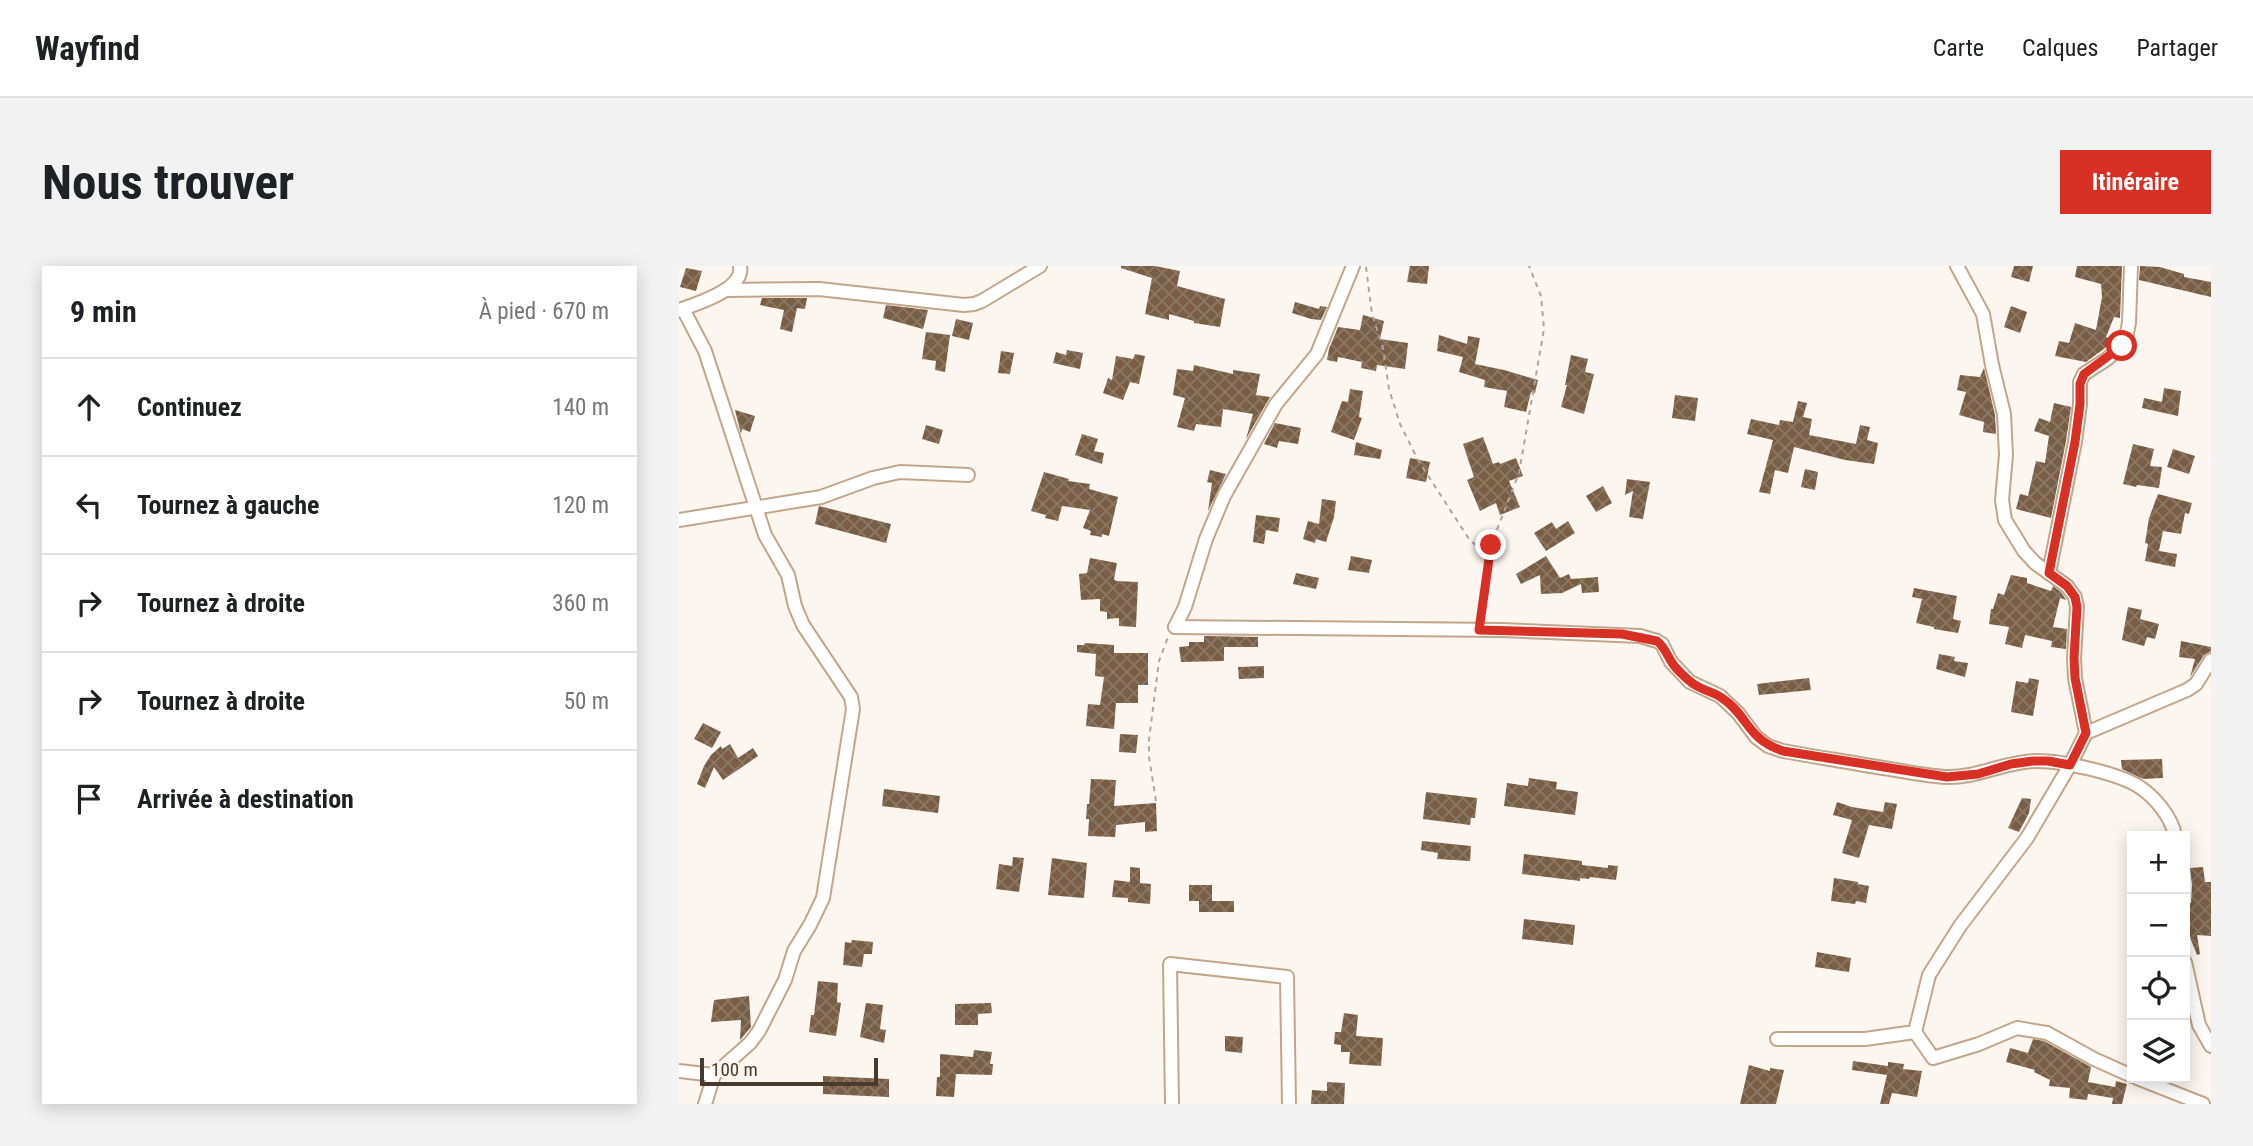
<!DOCTYPE html>
<html lang="fr">
<meta charset="utf-8">
<style>
body{margin:0;font-family:"Roboto Condensed",sans-serif;background:#f2f2f2;color:#202124}
.controls{position:absolute;right:21px;bottom:21px;display:grid;overflow:hidden;border-radius:0px;box-shadow:0 4px 18px #0003}
.controls button{width:63px;height:63px;display:grid;place-items:center;padding:0;border:0;border-bottom:2px solid #e0e0e0;background:#fff;color:#202124;font:35px sans-serif}
.scale{position:absolute;left:21px;bottom:18px;width:178px;box-sizing:border-box;padding-left:7px;border:4px solid #463a2f;border-top:0;font-size:19px;line-height:24px;white-space:nowrap;color:#463a2f;-webkit-text-stroke:5px #fcf6f1;paint-order:stroke}
.stop{position:absolute;width:21px;height:21px;margin:-16px;border:5px solid #d93025;border-radius:50%;background:#fff}
.stop.end{background:#d93025;border-color:#fff;box-shadow:0 2px 7px #0008}
.list{margin:0;padding:0;list-style:none}
h2{display:flex;justify-content:space-between;align-items:center;height:91px;margin:0;padding:0 28px;font-size:30px}
h2 small{font-size:23px;font-weight:400;color:#757577}
.list li{display:grid;grid-template-columns:46px 1fr auto;gap:21px;align-items:center;box-sizing:border-box;height:98px;padding:0 28px;border-top:2px solid #e0e0e0}
.list b{display:block;font-size:26px;white-space:nowrap}
.list em{font-size:23px;font-style:normal;color:#757577}
.icon{flex:none;width:38px;height:38px;fill:none;stroke:currentColor;stroke-width:2;stroke-linecap:round;stroke-linejoin:round}
.map{position:relative;flex:none;width:1532px;height:838px;overflow:hidden;border-radius:0px}
header{display:flex;align-items:center;gap:42px;box-sizing:border-box;height:98px;padding:0 35px;background:#fff;border-bottom:2px solid #e0e0e0}
header strong{font-size:33px}
nav{display:flex;gap:38px;margin-inline-start:auto;font-size:24px}
.intro{display:flex;align-items:center;justify-content:space-between;box-sizing:border-box;height:168px;padding:0 42px}
h1{margin:0;font-size:49px}
.button{padding:18px 32px;border-radius:0px;background:#d93025;color:#fff;font-size:24px;font-weight:700}
main{display:flex;gap:42px;padding:0 42px}
aside{flex:1;background:#fff;border-radius:0px;box-shadow:0 4px 18px #0003}
.map>svg:first-child{display:block}
</style>
<header>
<strong>Wayfind</strong>
<nav><a>Carte</a><a>Calques</a><a>Partager</a></nav>
</header>
<div class="intro"><h1>Nous trouver</h1><a class="button">Itinéraire</a></div>
<main>
<aside>
<h2>9 min<small>À pied · 670 m</small></h2>
<ul class="list">
<li><svg class="icon" aria-label="ahead" viewBox="0 0 24 24"><path d="M12 20V5M6 11l6-6 6 6"/></svg><div><b>Continuez</b></div><em>140 m</em></li>
<li><svg class="icon" aria-label="left" viewBox="0 0 24 24"><path d="M17 20v-9H6M10 6l-5 5 5 5"/></svg><div><b>Tournez à gauche</b></div><em>120 m</em></li>
<li><svg class="icon" aria-label="right" viewBox="0 0 24 24"><path d="M7 20v-9h11M14 6l5 5-5 5"/></svg><div><b>Tournez à droite</b></div><em>360 m</em></li>
<li><svg class="icon" aria-label="right" viewBox="0 0 24 24"><path d="M7 20v-9h11M14 6l5 5-5 5"/></svg><div><b>Tournez à droite</b></div><em>50 m</em></li>
<li><svg class="icon" aria-label="arrive" viewBox="0 0 24 24"><path d="M6 21V4h12l-3 4 3 4H6"/></svg><div><b>Arrivée à destination</b></div></li>
</ul>
</aside>
<div class="map">
<svg width="1532" height="838" viewBox="0 0 1532 838">
<defs>
<pattern id="building-cross-hatch" width="8" height="8" patternUnits="userSpaceOnUse" patternTransform="scale(1.75)"><rect width="8" height="8" fill="#785e45"/><path d="M0 0l8 8M0 8l8-8" fill="none" stroke="#8c7864"/></pattern>
</defs>
<rect width="100%" height="100%" fill="#fcf6f1"/>
<g fill="url(#building-cross-hatch)">
<path d="M442,0H476L501,5L498,20L546,33L541,61L515,57V55L490,48V54L466,48L473,12L442,2Z"/>
<path d="M731,0H750L748,18L728,16Z"/>
<path d="M1335,0H1354L1350,16L1332,11Z"/>
<path d="M1398,0H1443L1441,52L1435,51L1427,71L1437,74L1407,96L1376,90L1380,75L1390,77L1396,57L1417,64L1423,31L1422,18L1396,11Z"/>
<path d="M1461,0L1481,1L1505,8V11L1532,16V31L1460,14Z"/>
<path d="M7,2L23,5L17,25L1,21Z"/>
<path d="M83,32H128L126,43L118,42L113,66L101,63L105,44L81,39Z"/>
<path d="M616,36L640,43L641,40L648,41L642,54L632,53L613,47Z"/>
<path d="M207,39L249,44L244,63L204,52Z"/>
<path d="M1332,40L1348,46L1341,67L1325,61Z"/>
<path d="M684,49L705,55L701,73L729,77L726,103L698,99L697,105L682,102L683,96L659,91L658,96L648,94L650,83L659,61L681,64Z"/>
<path d="M277,53L294,57L290,74L273,70Z"/>
<path d="M247,66L271,69L266,106L256,104L257,95L243,93Z"/>
<path d="M760,69L788,78L789,70L801,72L796,98L825,104L859,114L856,127L852,126L847,146L825,141L828,125L805,121L806,114L780,106L784,91L758,85Z"/>
<path d="M388,84L404,87L401,103L374,97L377,86L387,89Z"/>
<path d="M322,85L335,87L331,108L319,107Z"/>
<path d="M456,88L466,90L460,118L451,116L444,134L424,127L429,112L433,114L437,90L454,93Z"/>
<path d="M892,89L909,93L906,106L915,108L905,148L882,141L888,119H886Z"/>
<path d="M515,99L554,108V104L581,108L577,129L591,131L567,173L574,148L544,143L542,161L517,158L515,165L498,161L506,132L494,129L498,103L514,105Z"/>
<path d="M1305,102L1316,149L1317,168L1304,166L1305,156L1280,149L1287,126L1278,124L1281,109L1301,111Z"/>
<path d="M1485,122L1502,125L1499,150L1463,142L1465,132L1483,136Z"/>
<path d="M671,123L684,125L680,151L683,152L675,174L652,166L663,135L669,136Z"/>
<path d="M996,129L1019,132L1016,155L993,152Z"/>
<path d="M1119,135L1128,137L1124,151L1133,153L1130,169L1177,178L1181,159L1191,161L1188,174L1199,177L1195,198L1166,194L1115,181L1109,207L1096,204L1091,228L1080,226L1094,174L1068,168L1072,153L1100,159L1101,154L1114,156Z"/>
<path d="M1375,137L1392,141L1387,175L1372,252L1337,243L1341,228L1349,230L1357,195L1366,197L1370,170L1355,165L1360,152L1371,156Z"/>
<path d="M56,144L76,150L71,166L63,163L62,168Z"/>
<path d="M596,157L622,162L619,178L600,175L598,182L585,178Z"/>
<path d="M247,159L264,164L260,178L243,173Z"/>
<path d="M403,168L419,173L415,185L425,187L423,198L396,189Z"/>
<path d="M804,171L814,198L820,196L821,198L837,192L844,210L830,215L841,241L821,249L817,237L801,245L788,214L795,211L784,178Z"/>
<path d="M677,176L703,184L701,193L675,189Z"/>
<path d="M1454,178L1475,183L1471,200L1483,201L1480,222L1458,219L1457,221L1444,218Z"/>
<path d="M1494,183L1516,190L1510,208L1488,201Z"/>
<path d="M731,192L751,196L747,216L727,212Z"/>
<path d="M1126,203L1139,206L1136,224L1122,221Z"/>
<path d="M531,204L547,208L529,245L533,217L528,216Z"/>
<path d="M365,206L390,213L389,215L411,218L410,223L439,231L430,270L423,268V271L411,269L412,265L404,262L411,244L383,240L379,255L366,252L367,249L352,245Z"/>
<path d="M948,213L971,216L964,253L950,251L954,225L946,229Z"/>
<path d="M924,220L933,237L917,246L907,230Z"/>
<path d="M1479,228L1513,237L1510,248L1506,247L1502,268L1484,265L1480,285L1498,288L1496,301L1466,295L1469,278L1466,277L1470,252Z"/>
<path d="M643,233L657,235L655,251L647,276L637,273L636,277L624,273L629,255L640,258Z"/>
<path d="M140,240L212,258L207,277L136,258Z"/>
<path d="M577,249L601,252L599,266L587,264L585,278L574,276Z"/>
<path d="M889,255L896,267L867,285L855,267L873,256L877,263Z"/>
<path d="M672,290L693,294L690,307L669,304Z"/>
<path d="M867,290L881,312L890,308L892,313L919,311L920,326L903,327L902,318L883,327L862,328L861,309L842,318L837,308Z"/>
<path d="M411,292L438,297L435,313L437,315L459,316L457,361L440,360V352L428,353V346L421,345V333L402,334L400,308L408,307Z"/>
<path d="M617,307L640,312L637,323L614,318Z"/>
<path d="M1332,309L1348,312V317L1372,325L1374,320L1382,326L1387,334L1381,332L1374,361L1388,363L1387,383L1372,381L1373,375L1346,369L1343,382L1326,378L1330,361L1310,358L1312,343H1314L1319,327L1325,329Z"/>
<path d="M1235,322L1278,330L1274,353L1282,355L1279,367L1255,363V361L1237,357L1243,333L1233,331Z"/>
<path d="M1449,341L1463,344L1461,353L1480,358L1476,373L1468,371L1465,380L1443,374Z"/>
<path d="M525,370L579,371V381H545V395L502,396L500,381L510,380V376H525Z"/>
<path d="M1502,375L1532,381V385L1525,389L1511,411L1516,393L1500,391Z"/>
<path d="M406,377L435,379V387H469V419H459V437H437L435,463L407,460L409,438L421,439L425,411L416,410L417,388L398,386V379H405Z"/>
<path d="M1260,388L1276,391L1275,395L1289,397L1286,411L1257,403Z"/>
<path d="M585,400V412L560,413L559,401Z"/>
<path d="M1130,412L1132,424L1080,429L1078,418Z"/>
<path d="M1350,412L1360,414L1354,450L1332,446L1337,415L1349,417Z"/>
<path d="M24,457L42,466L33,482L15,473Z"/>
<path d="M441,468L459,469L457,487L440,486Z"/>
<path d="M51,478L59,492L74,482L79,490L44,514L35,501L26,522L18,518L25,500L32,489L42,480L43,483Z"/>
<path d="M1483,493L1484,512L1464,513L1443,503L1442,494Z"/>
<path d="M850,512L878,516L877,523L899,526L896,549L825,540L828,517L849,520Z"/>
<path d="M412,513L437,514L435,540L477,537L478,565L466,566V556L437,559L436,571L409,570L410,553H407L408,538H410Z"/>
<path d="M205,523L261,530L259,547L203,540Z"/>
<path d="M747,526L798,532L796,552H792L791,559L744,553Z"/>
<path d="M1343,532L1352,533L1350,547L1340,566L1329,562Z"/>
<path d="M1158,536L1173,541L1204,546L1206,536L1218,538L1213,563L1190,559L1180,592L1163,587L1173,554L1154,549Z"/>
<path d="M743,575L792,580L791,595L758,593L759,587L742,584Z"/>
<path d="M845,588L903,595V599L929,602V599L939,600L937,614L911,611L910,613L901,612V615L843,608Z"/>
<path d="M334,591L345,592L340,626L317,623L320,598L333,600Z"/>
<path d="M373,592L408,597L405,632L369,629Z"/>
<path d="M451,601L461,602V617L472,618L471,638L449,636V632L433,631L435,614L451,616Z"/>
<path d="M1524,601L1526,616H1532V670L1518,669L1521,688L1518,689L1506,659V647L1510,646L1508,638L1512,637L1513,619L1511,602Z"/>
<path d="M1155,612L1179,616V618L1190,620L1187,637L1177,635L1176,638L1152,635Z"/>
<path d="M510,619H533V635H555V646H520V635H510Z"/>
<path d="M845,653L896,659L894,679L843,673Z"/>
<path d="M173,674L194,676L193,688H185L183,701L164,699L166,676L172,677Z"/>
<path d="M1138,686L1172,692L1170,706L1136,701Z"/>
<path d="M139,715L159,717L158,736L162,737L157,770L130,766L132,749H135Z"/>
<path d="M70,730L72,761L61,774L62,754L32,756L35,734Z"/>
<path d="M187,737L204,739L201,763L207,764L205,777L181,771Z"/>
<path d="M312,737L313,747L299,748V759H276V738Z"/>
<path d="M665,747L679,749L677,770L704,772L702,800L670,798L671,786H662V779L655,778L656,766H662Z"/>
<path d="M546,770L564,771L563,787L546,785Z"/>
<path d="M1354,773L1365,775L1412,801L1409,816L1436,821L1437,815L1448,818L1443,838H1433L1434,832L1409,828L1408,834L1390,832L1391,822L1370,820L1371,814L1355,806L1356,804L1327,796L1331,782L1349,787Z"/>
<path d="M295,784L313,786L311,798H314L313,809L277,808L275,831L257,830L258,811H261V788L294,791Z"/>
<path d="M1174,795L1209,800V796L1225,798L1224,803L1243,805L1238,831L1213,827L1210,838H1201L1208,809L1173,804Z"/>
<path d="M1070,799L1091,805V802L1105,804L1097,838H1061Z"/>
<path d="M144,810L210,813V831L144,828Z"/>
<path d="M648,816L666,817L665,838H632L633,824L648,825Z"/>
</g>
<g fill="none" stroke-linecap="round" stroke-linejoin="round">
<defs>
<g id="minor">
<path d="M47,24L140,23L285,39L295,38L303,35L361,0"/>
<path d="M4,43L26,85L86,269L109,309L116,340L124,359L172,431L174,443L144,632L131,659L115,685L106,714L80,765L71,777L35,809"/>
<path d="M0,44C18,38 66,23 61,0"/>
<path d="M0,254L142,231L194,212L221,206L289,209"/>
<path d="M1370,307L1396,176L1401,138V116L1405,108L1428,93L1446,77L1450,57L1452,0"/>
<path d="M496,361L822,364L961,370L978,375L983,378L992,396L1011,416L1041,430L1059,447L1077,471L1089,480L1104,485C1137,491 1170,496 1204,502C1225,505 1246,510 1267,511C1298,512 1325,496 1356,495C1380,494 1438,507 1459,520C1475,530 1493,551 1496,570"/>
<path d="M496,361L506,341L527,273L545,230L597,138L638,88L674,0"/>
<path d="M1407,467L1508,424L1517,418L1532,394"/>
<path d="M1506,696L1520,759L1532,780"/>
<path d="M1236,766L1254,792L1300,778L1338,762L1368,767L1415,793L1453,810"/>
<path d="M1098,773H1186L1236,766L1250,709L1281,660L1348,572L1391,499L1407,467L1396,412L1395,392L1398,341L1396,331L1388,320L1356,297L1345,285L1326,254L1323,234L1327,189L1325,148L1313,99L1304,48L1278,0"/>
<path d="M0,805L35,809L26,838"/>
<path d="M1458,812L1524,838"/>
<path d="M493,838L491,698L608,711L610,838"/>
</g>
</defs>
<use href="#minor" stroke="#c2a68b" stroke-width="16"/>
<g stroke="#ada59d" stroke-width="2" stroke-dasharray="5 5" stroke-linecap="butt">
<path d="M687,1L693,48L704,82L710,123L721,158L739,194L790,273L810,292"/>
<path d="M802,352L812,279L840,207L865,63L862,30L850,0"/>
<path d="M477,535L470,491V474L480,395L489,371"/>
</g>
<use href="#minor" stroke="#fff" stroke-width="12"/>
</g>
<g fill="none" stroke-linecap="round" stroke-linejoin="round">
<path stroke="#d93025" stroke-width="9" d="M812,279L800,364L943,368L978,375C987,382 989,393 997,402C1003,408 1010,416 1018,420C1026,425 1035,426 1043,432C1070,450 1067,473 1104,485L1268,511L1299,508L1332,498L1354,495H1369L1391,499L1407,467L1396,412L1395,392L1398,341L1396,331L1388,320L1370,307L1396,176L1401,138V118L1405,108L1443,80"/>
</g>
</svg>
<div class="controls">
<button>+</button>
<button>−</button>
<button><svg class="icon" aria-label="locate" viewBox="0 0 24 24"><circle cx="12" cy="12" r="6"/><path d="M12 2v4M12 18v4M2 12h4M18 12h4"/></svg></button>
<button><svg class="icon" aria-label="layers" viewBox="0 0 24 24"><path d="M12 4l9 5-9 5-9-5zM3 14l9 5 9-5"/></svg></button>
</div>
<div class="scale">100 m</div>
<div class="stop" style="left:1443px;top:80px"></div>
<div class="stop end" style="left:812px;top:279px"></div>
</div>
</main>
